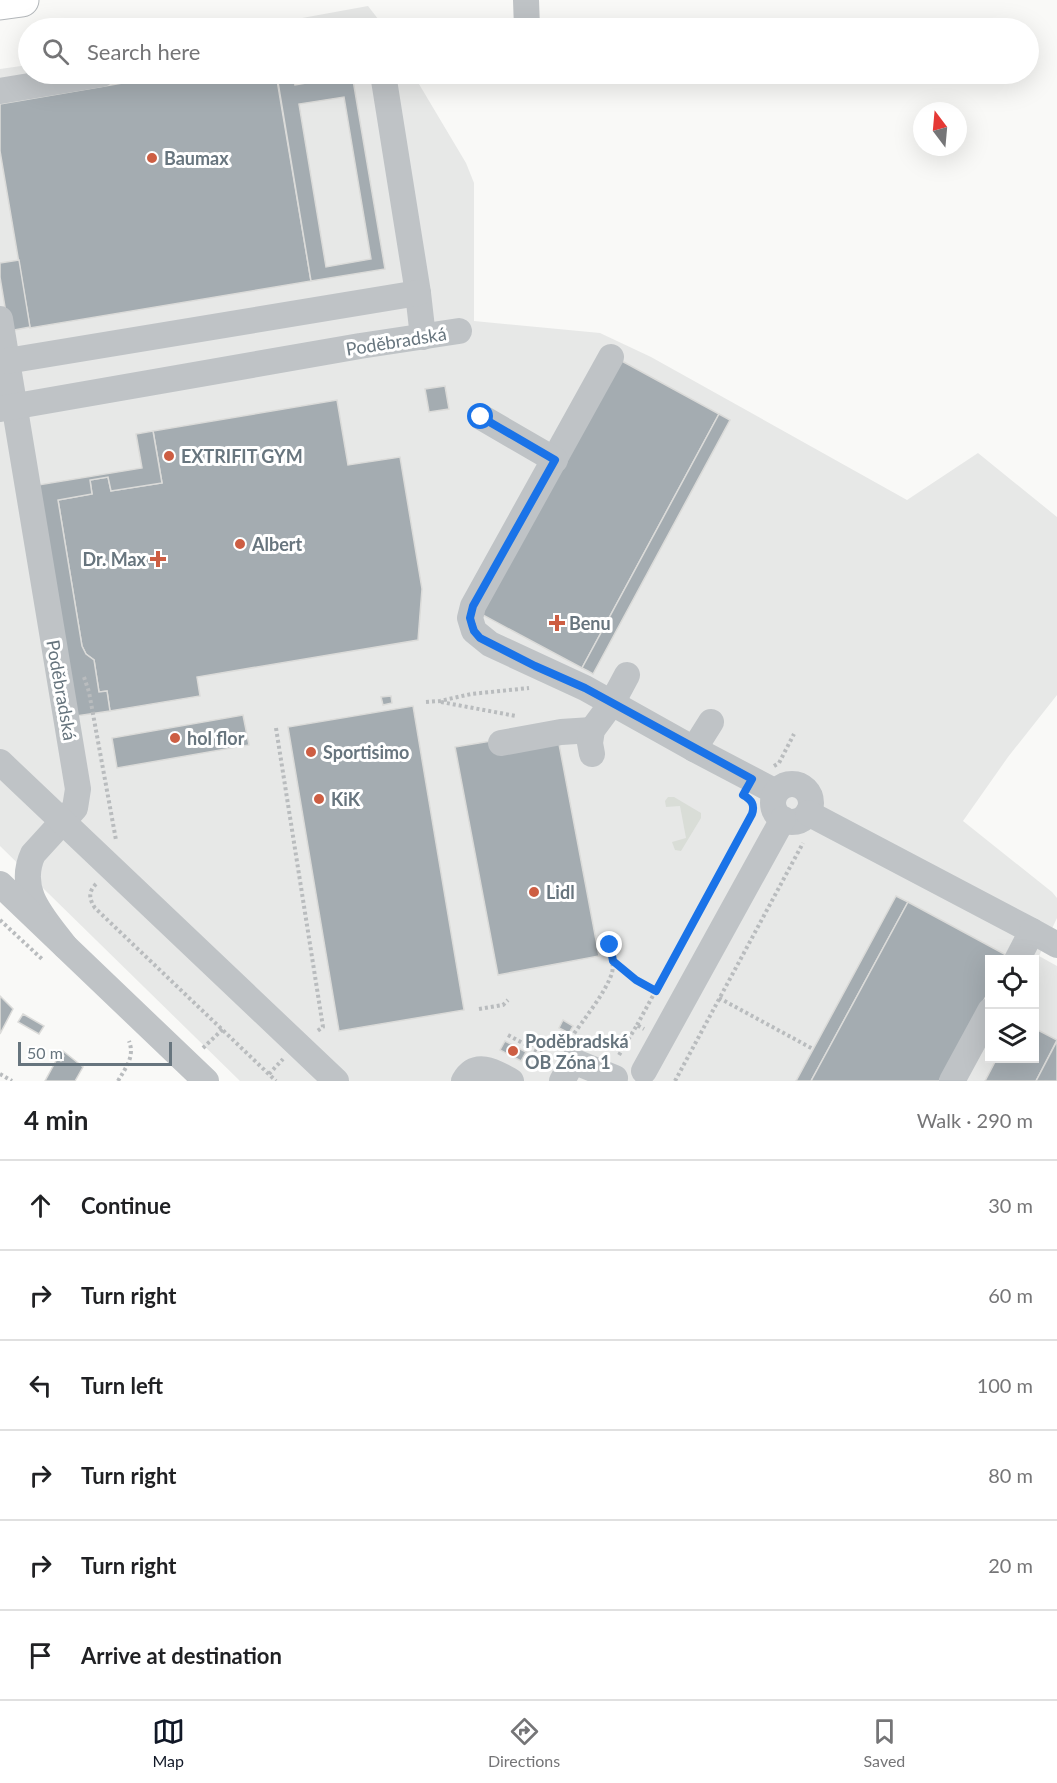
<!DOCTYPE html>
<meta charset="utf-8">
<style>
body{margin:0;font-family:Lato,sans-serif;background:#f6f6f6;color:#202124}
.controls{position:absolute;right:18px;bottom:18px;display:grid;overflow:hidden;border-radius:0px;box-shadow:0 6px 24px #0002}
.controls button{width:54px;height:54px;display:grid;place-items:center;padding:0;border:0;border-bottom:2px solid #e0e0e0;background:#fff;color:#202124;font:30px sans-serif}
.compass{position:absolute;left:913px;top:102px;width:54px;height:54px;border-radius:50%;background:#fff;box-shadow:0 6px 24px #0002;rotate:344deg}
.scale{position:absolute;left:18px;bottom:15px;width:154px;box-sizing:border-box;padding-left:6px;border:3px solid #67757e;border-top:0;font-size:16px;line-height:21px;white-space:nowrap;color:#67757e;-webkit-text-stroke:4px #fff;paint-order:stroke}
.stop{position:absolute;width:18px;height:18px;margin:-14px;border:4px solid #1a73e8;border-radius:50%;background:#fff}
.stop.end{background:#1a73e8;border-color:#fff;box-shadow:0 2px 6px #0008}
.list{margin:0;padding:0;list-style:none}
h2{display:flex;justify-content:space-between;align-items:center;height:78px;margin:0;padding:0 24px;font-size:26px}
h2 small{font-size:20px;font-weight:400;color:#757577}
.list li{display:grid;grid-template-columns:39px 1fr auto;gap:18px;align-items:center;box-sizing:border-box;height:90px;padding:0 24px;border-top:2px solid #e0e0e0}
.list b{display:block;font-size:22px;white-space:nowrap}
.list em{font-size:20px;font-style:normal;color:#757577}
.icon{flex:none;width:33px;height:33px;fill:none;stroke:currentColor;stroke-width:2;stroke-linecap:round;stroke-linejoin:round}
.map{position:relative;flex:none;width:1057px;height:1081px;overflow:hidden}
.search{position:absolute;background:#fff;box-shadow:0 6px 24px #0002;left:18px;right:18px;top:18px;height:66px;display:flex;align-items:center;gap:15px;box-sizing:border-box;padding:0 21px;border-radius:33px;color:#757577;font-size:22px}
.sheet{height:618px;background:#fff}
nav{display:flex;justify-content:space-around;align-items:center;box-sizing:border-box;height:84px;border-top:2px solid #e0e0e0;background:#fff;font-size:16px;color:#757577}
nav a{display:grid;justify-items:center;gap:3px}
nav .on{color:#111827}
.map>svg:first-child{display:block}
</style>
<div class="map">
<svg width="1057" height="1081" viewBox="0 0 1057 1081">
<rect width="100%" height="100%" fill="#f9f9f7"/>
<g fill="#e7e8e7" fill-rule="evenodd">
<path d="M368,6L385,28H247Z"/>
<path d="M28,65V74H413L466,163L474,183V321L600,333L651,357L907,500L978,453L1057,517V695L1008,757L963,821L1052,892L1057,898V918L1039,956L1057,966V1081H240L0,846V69ZM990,960H1034V1058H990Z"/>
</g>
<path fill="#d9ddd7" d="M668,797H674L701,813V818L681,851L675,850L672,842L686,838L680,806L666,807L665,801Z"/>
<g fill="#a4acb1" stroke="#dbdbd9" stroke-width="1.5" fill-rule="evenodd">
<path d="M157,74H276L311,281L30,328L0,151V104L158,77Z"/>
<path d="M296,74H319L294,78L295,85L341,77V74H352L385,269L311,281L277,76ZM344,97L371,259L326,267L299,104Z"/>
<path d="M19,260L30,327L9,331L0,277V263Z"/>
<path d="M620,360L719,414L582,668L481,614Z"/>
<path d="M445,386L449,409L429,412L425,389Z"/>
<path d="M337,400L348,465L400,457L422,589L418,640L197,677L200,696L110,711L107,691L99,692L94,660L86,654L82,646L58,500L92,494L90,480L108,477L111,491L162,483L153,431Z"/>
<path d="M719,414L730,420L593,674L588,671L582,668Z"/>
<path d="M153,431L162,483L111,491L108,477L90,480L92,494L58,500L82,646L86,654L94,660L99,692L107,691L110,711L76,716L38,485L142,468L136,434Z"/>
<path d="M391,696L392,703L383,705L381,697Z"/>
<path d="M413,706L464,1010L339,1031L288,727Z"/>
<path d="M243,715L249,745L117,768L112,738Z"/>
<path d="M497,740L559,744L599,956L498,975L455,747Z"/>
<path d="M896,896L908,902L811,1081H796Z"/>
<path d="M908,902L1008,956L1005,960H990V989L939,1081H811Z"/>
<path d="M0,996L13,1009L0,1034Z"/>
<path d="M23,1014L44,1026L39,1034L18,1022Z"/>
<path d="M563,1020L573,1026L569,1033L559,1028Z"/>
<path d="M1034,1028L1057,1040L1036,1081H985L997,1058H1034Z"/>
<path d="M505,1041L526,1052L521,1061L500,1050Z"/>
<path d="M1057,1041V1081H1036Z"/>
<path d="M63,1051L83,1067L75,1081H45L57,1059L61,1061L64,1056L61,1054Z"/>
</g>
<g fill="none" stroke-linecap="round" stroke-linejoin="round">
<defs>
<path id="major" d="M0,3L22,0"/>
</defs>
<use href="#major" stroke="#b3b7ba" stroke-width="35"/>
<g stroke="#b9bcbe" stroke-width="4" stroke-dasharray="3 3" stroke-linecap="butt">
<path d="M84,677L89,692L116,840"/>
<path d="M426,702L440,701L471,694L529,688"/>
<path d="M441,702L516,716"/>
<path d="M276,728L323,1027L316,1032"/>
<path d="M774,766L779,763L794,734"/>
<path d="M96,884C88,892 89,899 95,908L276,1081"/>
<path d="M0,920L43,960"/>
<path d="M613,961L636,980L656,991"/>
<path d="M719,998L813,1049"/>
<path d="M479,1009L503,1005L508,1000"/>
<path d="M637,1025L752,814L753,806"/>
<path d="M508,1035L550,1058"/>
<path d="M571,1038C583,1020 605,994 612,973C614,964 611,954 610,945L597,947"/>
<path d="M203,1048L223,1029"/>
<path d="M619,1055L637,1025L644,1029"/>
<path d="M0,1074L12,1081"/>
<path d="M269,1074L283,1059"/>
<path d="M118,1081C126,1067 135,1057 129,1041"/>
<path d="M675,1081L803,843"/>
</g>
<g stroke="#bfc3c6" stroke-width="26">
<path d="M526,0L527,28"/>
<path d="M383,74L418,293L423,337"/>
<path d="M0,91L102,74"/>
<path d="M0,319L78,789L75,808L33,854C16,891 44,918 65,946"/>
<path d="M611,357L473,606L470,618L474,631L490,644L585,688L694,749L776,792"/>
<path d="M7,361L418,293"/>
<path d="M0,409L360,346L459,331"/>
<path d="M481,417L555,460"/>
<path d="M501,743L561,732L592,730"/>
<path d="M694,749L711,722"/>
<path d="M592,754L590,743L592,730L612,703L627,675"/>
<path d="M0,762L336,1081"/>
<circle cx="792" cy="803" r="19"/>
<path d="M808,813L1032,931L1017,960"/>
<path d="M0,884L206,1081"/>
<path d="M1032,931L1057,945"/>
<path d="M644,1071L783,819"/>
<path d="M464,1081C476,1060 495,1072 511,1081"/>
<path d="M562,1081L573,1061L615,1078"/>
<path d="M952,1081L990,1011"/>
</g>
<use href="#major" stroke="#fff" stroke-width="33"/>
</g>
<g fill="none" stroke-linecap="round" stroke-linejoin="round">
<path stroke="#1a73e8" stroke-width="8" d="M481,417L555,460L473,606L470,618L472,625L474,631L480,638L535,666L585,688L752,779L743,795C752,800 755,805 752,814L656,991L636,980L613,961L610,945"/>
</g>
<g fill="#cd5e43" stroke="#fff" stroke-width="2">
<circle cx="152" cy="158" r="6"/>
<circle cx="169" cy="456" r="6"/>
<circle cx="240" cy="544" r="6"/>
<path d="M155 550h6v6h6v6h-6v6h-6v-6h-6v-6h6z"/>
<path d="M554 614h6v6h6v6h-6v6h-6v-6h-6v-6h6z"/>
<circle cx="175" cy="738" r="6"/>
<circle cx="311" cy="752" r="6"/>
<circle cx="319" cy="799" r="6"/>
<circle cx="534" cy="892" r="6"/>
<circle cx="513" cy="1051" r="6"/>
</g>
<g text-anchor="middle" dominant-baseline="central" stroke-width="6" stroke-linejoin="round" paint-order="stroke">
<g font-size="18" font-weight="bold" fill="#67757e" stroke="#fff" text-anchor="start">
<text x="164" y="158">Baumax</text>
<text x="181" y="456">EXTRIFIT GYM</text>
<text x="252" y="544">Albert</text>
<text x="146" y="559" text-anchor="end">Dr. Max</text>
<text x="569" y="623">Benu</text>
<text x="187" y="738">hol flor</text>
<text x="323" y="752">Sportisimo</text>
<text x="331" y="799">KiK</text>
<text x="546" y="892">Lidl</text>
<text x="525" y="1041">Poděbradská<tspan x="525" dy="21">OB Zóna 1</tspan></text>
</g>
<g font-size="18" fill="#67757e" stroke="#fff">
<text transform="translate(396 341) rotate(-9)">Poděbradská</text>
<text transform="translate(62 690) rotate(80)">Poděbradská</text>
</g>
</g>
</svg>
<div class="controls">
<button><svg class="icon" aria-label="locate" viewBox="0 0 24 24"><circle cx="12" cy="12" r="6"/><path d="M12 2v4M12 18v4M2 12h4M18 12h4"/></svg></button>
<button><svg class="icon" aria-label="layers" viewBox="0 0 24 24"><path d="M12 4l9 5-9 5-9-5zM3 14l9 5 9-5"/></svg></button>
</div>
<svg class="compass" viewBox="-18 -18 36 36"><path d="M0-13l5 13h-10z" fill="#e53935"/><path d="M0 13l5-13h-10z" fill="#757577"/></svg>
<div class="scale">50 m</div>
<div class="stop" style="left:481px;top:417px"></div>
<div class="stop end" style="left:610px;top:945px"></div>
<div class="search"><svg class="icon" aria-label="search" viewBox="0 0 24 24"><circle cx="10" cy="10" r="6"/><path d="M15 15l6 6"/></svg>Search here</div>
</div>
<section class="sheet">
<h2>4 min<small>Walk · 290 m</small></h2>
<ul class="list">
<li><svg class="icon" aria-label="ahead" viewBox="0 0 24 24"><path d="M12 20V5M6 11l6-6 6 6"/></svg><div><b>Continue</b></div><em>30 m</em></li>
<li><svg class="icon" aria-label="right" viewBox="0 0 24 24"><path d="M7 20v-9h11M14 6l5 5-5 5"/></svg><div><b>Turn right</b></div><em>60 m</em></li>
<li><svg class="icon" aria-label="left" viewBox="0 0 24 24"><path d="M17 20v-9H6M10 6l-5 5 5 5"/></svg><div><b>Turn left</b></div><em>100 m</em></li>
<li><svg class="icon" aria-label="right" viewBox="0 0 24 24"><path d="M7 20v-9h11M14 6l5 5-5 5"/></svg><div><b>Turn right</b></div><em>80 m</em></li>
<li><svg class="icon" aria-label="right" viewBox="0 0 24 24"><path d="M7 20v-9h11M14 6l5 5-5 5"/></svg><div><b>Turn right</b></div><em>20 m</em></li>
<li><svg class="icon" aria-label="arrive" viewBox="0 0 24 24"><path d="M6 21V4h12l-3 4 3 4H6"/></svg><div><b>Arrive at destination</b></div></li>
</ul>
</section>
<nav>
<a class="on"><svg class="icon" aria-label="map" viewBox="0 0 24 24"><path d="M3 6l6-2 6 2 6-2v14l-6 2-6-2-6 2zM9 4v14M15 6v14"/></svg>Map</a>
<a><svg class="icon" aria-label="directions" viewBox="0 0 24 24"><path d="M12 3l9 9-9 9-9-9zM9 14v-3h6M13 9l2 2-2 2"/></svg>Directions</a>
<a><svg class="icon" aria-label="saved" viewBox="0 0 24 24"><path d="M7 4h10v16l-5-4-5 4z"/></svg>Saved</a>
</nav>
